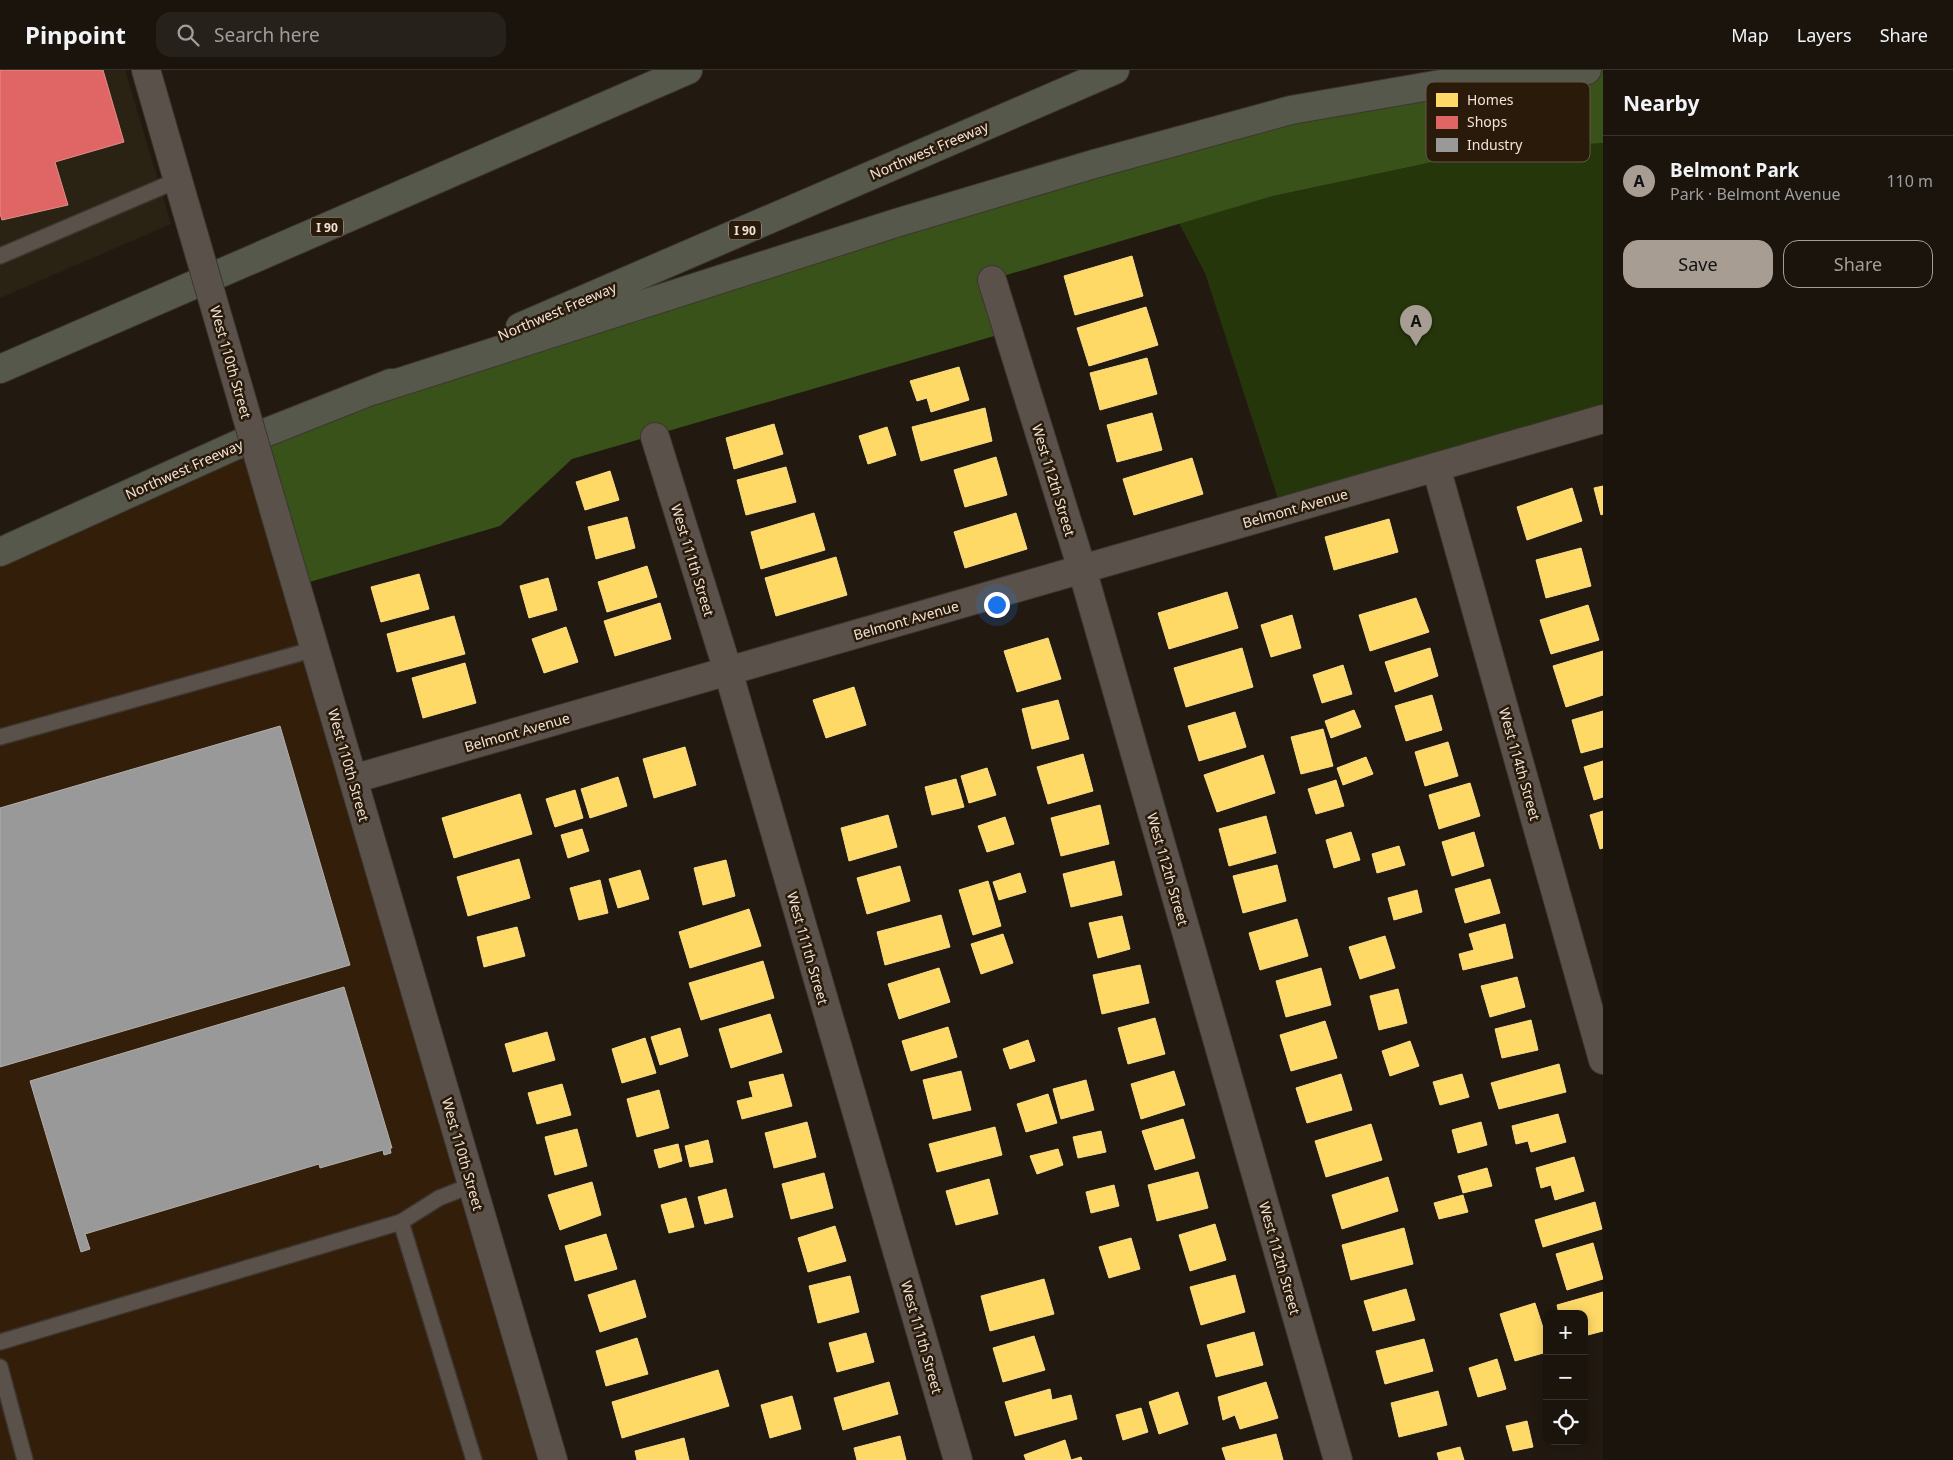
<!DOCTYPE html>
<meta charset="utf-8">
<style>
body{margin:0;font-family:"Noto Sans",sans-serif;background:#27211b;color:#f1f3f6}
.controls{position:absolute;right:15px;bottom:15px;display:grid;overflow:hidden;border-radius:10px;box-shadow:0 2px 12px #0003}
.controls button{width:45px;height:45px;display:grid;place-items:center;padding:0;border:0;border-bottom:1px solid #38332e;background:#1a140d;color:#f1f3f6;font:25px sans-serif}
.you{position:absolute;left:996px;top:534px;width:18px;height:18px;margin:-12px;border:4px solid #fff;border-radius:50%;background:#1a73e8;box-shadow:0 0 0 8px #1a73e833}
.badge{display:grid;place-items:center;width:32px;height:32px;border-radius:50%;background:#a79d93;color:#111;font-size:16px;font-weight:700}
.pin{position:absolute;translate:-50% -41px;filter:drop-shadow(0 1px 2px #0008)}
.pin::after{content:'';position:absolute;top:26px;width:18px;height:15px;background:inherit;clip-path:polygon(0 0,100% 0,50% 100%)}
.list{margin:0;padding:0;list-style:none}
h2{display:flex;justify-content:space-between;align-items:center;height:65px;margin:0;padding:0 20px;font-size:21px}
h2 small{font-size:16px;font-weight:400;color:#9f9e9d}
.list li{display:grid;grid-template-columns:32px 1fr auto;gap:15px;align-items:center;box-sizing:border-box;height:90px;padding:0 20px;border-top:1px solid #38332e}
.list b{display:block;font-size:19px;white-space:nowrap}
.list p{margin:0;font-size:16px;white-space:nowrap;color:#9f9e9d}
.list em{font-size:16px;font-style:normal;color:#9f9e9d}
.actions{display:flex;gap:10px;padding:15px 20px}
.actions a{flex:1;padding:11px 0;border:1px solid #a79d93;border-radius:15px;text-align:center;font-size:18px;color:#a79d93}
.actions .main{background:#a79d93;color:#111}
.icon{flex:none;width:28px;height:28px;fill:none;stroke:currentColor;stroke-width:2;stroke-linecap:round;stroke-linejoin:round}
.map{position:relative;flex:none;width:1603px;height:1390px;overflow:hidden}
header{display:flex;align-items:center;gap:30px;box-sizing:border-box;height:70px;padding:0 25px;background:#1a140d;border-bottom:1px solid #38332e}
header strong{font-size:24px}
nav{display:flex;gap:28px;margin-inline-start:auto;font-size:18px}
.search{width:350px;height:45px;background:#27211b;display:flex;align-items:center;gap:12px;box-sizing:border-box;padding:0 18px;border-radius:15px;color:#9f9e9d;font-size:19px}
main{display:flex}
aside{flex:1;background:#1a140d}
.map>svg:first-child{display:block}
</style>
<header>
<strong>Pinpoint</strong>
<div class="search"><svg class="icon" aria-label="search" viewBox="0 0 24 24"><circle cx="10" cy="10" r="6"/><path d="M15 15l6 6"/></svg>Search here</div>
<nav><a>Map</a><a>Layers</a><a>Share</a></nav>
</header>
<main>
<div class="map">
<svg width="1603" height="1390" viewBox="0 0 1603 1390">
<rect width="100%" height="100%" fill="#221a11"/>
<path fill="#2a2313" d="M0,0H125L171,154L0,228Z"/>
<path fill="#321e09" d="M252,368L553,1390H0V484Z"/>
<path fill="#25370a" d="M1603,73V349L1282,441L1205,203L1179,153L1273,126L1489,80Z"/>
<path fill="#395219" d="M1587,0H1603V73L1489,80L1273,126L993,209L1008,262L572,389L500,456L296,516L252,368L1291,40Z"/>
<g fill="#ffd966" stroke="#fadc88">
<path d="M1132,186L1143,226L1075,245L1064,206Z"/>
<path d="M1146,237L1158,275L1089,296L1077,258Z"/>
<path d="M1147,288L1157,324L1100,340L1090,303Z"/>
<path d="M959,297L969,330L931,342L927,328L917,331L910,311Z"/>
<path d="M985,338L992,371L921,391L912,357Z"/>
<path d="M1152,343L1162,380L1117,392L1107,355Z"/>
<path d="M774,354L783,384L734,399L726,368Z"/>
<path d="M887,357L896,385L868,394L859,366Z"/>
<path d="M996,387L1007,425L965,437L954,400Z"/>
<path d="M1192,388L1203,424L1134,445L1123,409Z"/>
<path d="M786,397L796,432L746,445L737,410Z"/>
<path d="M610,401L619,430L585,440L576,412Z"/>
<path d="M1603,416V444L1601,445L1594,418Z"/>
<path d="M1572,418L1582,451L1527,470L1517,437Z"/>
<path d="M814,443L825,480L761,499L751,462Z"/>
<path d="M1016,443L1027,479L965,498L954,462Z"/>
<path d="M627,447L635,478L596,489L588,457Z"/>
<path d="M1389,449L1398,482L1334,500L1325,467Z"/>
<path d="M1581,478L1591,516L1546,528L1536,490Z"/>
<path d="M836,487L847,525L776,546L765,508Z"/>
<path d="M647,496L657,527L607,542L598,512Z"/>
<path d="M419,504L429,539L381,552L371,517Z"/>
<path d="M548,508L557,540L529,548L520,516Z"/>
<path d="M1227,522L1238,558L1169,579L1158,543Z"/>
<path d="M1416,528L1429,562L1370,581L1359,545Z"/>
<path d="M660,533L671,569L615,586L604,551Z"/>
<path d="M1588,535L1599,570L1551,584L1540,550Z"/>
<path d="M1292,545L1301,578L1271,587L1261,555Z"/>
<path d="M454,546L465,584L397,602L387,564Z"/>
<path d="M566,557L578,592L544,603L532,569Z"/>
<path d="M1048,568L1061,609L1017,622L1004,581Z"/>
<path d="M1242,578L1253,617L1186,637L1174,598Z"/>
<path d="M1430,578L1438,606L1395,622L1385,592Z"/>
<path d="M1603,581V625L1566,637L1553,596Z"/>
<path d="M465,593L476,633L423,648L412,608Z"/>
<path d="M1343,595L1352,624L1322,633L1313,605Z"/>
<path d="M854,617L866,655L826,668L813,630Z"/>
<path d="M1432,625L1442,660L1406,671L1395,636Z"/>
<path d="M1058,630L1069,669L1032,679L1022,639Z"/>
<path d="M1354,640L1361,657L1331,668L1325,651Z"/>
<path d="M1603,641V677L1581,683L1572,650Z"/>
<path d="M1235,642L1246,677L1199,691L1188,656Z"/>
<path d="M1323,659L1333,696L1301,704L1291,667Z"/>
<path d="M1448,672L1458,706L1425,716L1415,682Z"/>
<path d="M685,677L696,715L654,728L643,689Z"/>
<path d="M1083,684L1093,721L1048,734L1037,697Z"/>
<path d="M1263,685L1275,723L1217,742L1204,705Z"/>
<path d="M1366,687L1373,704L1343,715L1337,698Z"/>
<path d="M1603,691V727L1594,730L1584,697Z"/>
<path d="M987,698L996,725L969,733L961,706Z"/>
<path d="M618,707L627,736L590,748L581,719Z"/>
<path d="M956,709L964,737L932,745L925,717Z"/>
<path d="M1336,710L1344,736L1316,744L1308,719Z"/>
<path d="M1470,713L1480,746L1439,759L1429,725Z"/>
<path d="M575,720L583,748L555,757L546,729Z"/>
<path d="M520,724L532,764L454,788L442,748Z"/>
<path d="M1100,735L1109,774L1061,786L1051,748Z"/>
<path d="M1603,741V778L1600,779L1590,745Z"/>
<path d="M888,745L897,777L849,791L841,758Z"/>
<path d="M1266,746L1276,783L1229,796L1219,759Z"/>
<path d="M1005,747L1014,774L987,782L978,756Z"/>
<path d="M582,759L589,781L568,788L561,765Z"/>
<path d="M1351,762L1360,790L1334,798L1326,770Z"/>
<path d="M1474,762L1484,796L1452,806L1442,772Z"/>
<path d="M1399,776L1405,795L1377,803L1372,784Z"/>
<path d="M519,789L530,828L468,846L457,807Z"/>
<path d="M726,790L735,826L703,835L694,798Z"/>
<path d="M1114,791L1122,825L1071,837L1063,804Z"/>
<path d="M1277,795L1286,831L1243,843L1233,806Z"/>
<path d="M900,796L910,831L867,844L857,808Z"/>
<path d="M640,800L649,829L618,838L609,809Z"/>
<path d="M1020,803L1026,822L999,830L993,812Z"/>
<path d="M1490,809L1500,843L1465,853L1455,819Z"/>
<path d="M600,810L608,843L579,850L570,818Z"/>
<path d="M988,811L1001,856L973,865L959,820Z"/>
<path d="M1417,820L1422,842L1394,850L1388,828Z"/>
<path d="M749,839L761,876L690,898L679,862Z"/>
<path d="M941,845L950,877L885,895L877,862Z"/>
<path d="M1122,846L1130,879L1098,888L1089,853Z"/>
<path d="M1297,849L1308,886L1260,900L1249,863Z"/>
<path d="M1505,854L1513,888L1463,900L1459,884L1474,880L1469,864Z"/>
<path d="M517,857L525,886L484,897L477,867Z"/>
<path d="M1003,864L1013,893L981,904L971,874Z"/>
<path d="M1385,866L1395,898L1360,909L1349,877Z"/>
<path d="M763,891L774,928L701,950L689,913Z"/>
<path d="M1140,895L1149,933L1102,944L1093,905Z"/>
<path d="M939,898L950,932L899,949L888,914Z"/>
<path d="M1321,898L1331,935L1286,947L1276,911Z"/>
<path d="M1517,907L1525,937L1490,947L1481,916Z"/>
<path d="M1398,919L1407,953L1379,960L1370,926Z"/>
<path d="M770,944L782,982L731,998L719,959Z"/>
<path d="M1155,948L1165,984L1128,994L1118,958Z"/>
<path d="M1531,950L1538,980L1502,988L1495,959Z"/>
<path d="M1325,951L1337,988L1291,1001L1280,965Z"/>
<path d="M948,957L957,987L911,1001L902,971Z"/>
<path d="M680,958L688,986L660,995L651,967Z"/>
<path d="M547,962L555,990L513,1002L505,974Z"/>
<path d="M645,968L656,1003L622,1013L612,979Z"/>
<path d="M1028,970L1035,991L1010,999L1003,979Z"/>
<path d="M1410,971L1419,996L1390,1006L1382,981Z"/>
<path d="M1559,994L1566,1022L1499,1039L1491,1013Z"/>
<path d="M961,1001L971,1040L933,1049L923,1010Z"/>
<path d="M1174,1001L1185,1035L1141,1049L1131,1014Z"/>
<path d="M783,1004L792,1036L742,1049L737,1031L753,1027L749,1012Z"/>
<path d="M1341,1004L1352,1040L1307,1053L1296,1018Z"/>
<path d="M1462,1004L1469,1027L1440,1035L1433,1012Z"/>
<path d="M1086,1010L1094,1040L1061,1049L1053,1019Z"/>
<path d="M562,1014L571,1045L537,1054L528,1023Z"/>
<path d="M659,1020L669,1058L637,1067L627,1029Z"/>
<path d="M1048,1024L1057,1053L1026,1062L1017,1034Z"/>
<path d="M1558,1044L1566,1072L1531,1082L1528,1071L1516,1074L1512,1056Z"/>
<path d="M1183,1049L1195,1088L1155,1100L1142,1061Z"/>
<path d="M807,1052L816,1087L774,1098L765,1063Z"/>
<path d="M1481,1052L1487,1075L1458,1083L1452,1060Z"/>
<path d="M1371,1054L1382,1090L1326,1107L1315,1071Z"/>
<path d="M995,1057L1002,1085L937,1102L929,1074Z"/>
<path d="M577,1059L587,1096L555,1105L545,1067Z"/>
<path d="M1101,1061L1106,1082L1078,1088L1073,1067Z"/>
<path d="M708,1070L713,1092L690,1097L685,1076Z"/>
<path d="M678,1074L682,1091L659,1098L654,1080Z"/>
<path d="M1058,1079L1063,1095L1037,1104L1030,1086Z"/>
<path d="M1574,1087L1584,1121L1555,1130L1551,1115L1541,1118L1536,1098Z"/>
<path d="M1487,1098L1492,1116L1463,1123L1458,1106Z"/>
<path d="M1198,1102L1208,1138L1157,1151L1148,1115Z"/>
<path d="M824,1103L833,1138L791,1149L782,1114Z"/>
<path d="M1388,1107L1398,1141L1342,1159L1332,1125Z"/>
<path d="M989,1109L998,1144L956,1155L946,1121Z"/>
<path d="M592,1112L601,1145L560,1160L548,1125Z"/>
<path d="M1114,1115L1119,1136L1091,1143L1086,1122Z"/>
<path d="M726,1119L733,1147L705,1154L698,1127Z"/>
<path d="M1463,1125L1468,1142L1439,1149L1434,1133Z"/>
<path d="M686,1128L694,1157L669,1163L661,1135Z"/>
<path d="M1595,1132L1602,1159L1543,1177L1535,1150Z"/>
<path d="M1215,1154L1226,1190L1190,1201L1179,1165Z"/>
<path d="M835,1156L846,1191L808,1202L798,1168Z"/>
<path d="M1404,1158L1413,1194L1351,1210L1342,1175Z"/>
<path d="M606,1164L617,1199L575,1211L565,1176Z"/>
<path d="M1131,1168L1140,1199L1109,1208L1099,1177Z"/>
<path d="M1593,1173L1603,1209L1567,1220L1556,1184Z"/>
<path d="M1235,1205L1245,1242L1201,1255L1190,1217Z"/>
<path d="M850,1206L859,1242L818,1253L809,1216Z"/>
<path d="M1044,1209L1054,1244L990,1261L981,1226Z"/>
<path d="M635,1210L646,1247L600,1262L588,1225Z"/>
<path d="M1406,1219L1415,1250L1373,1261L1364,1231Z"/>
<path d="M1603,1222V1261L1584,1266V1244H1559L1557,1235Z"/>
<path d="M1535,1233L1547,1270V1282L1515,1291L1500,1244Z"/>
<path d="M1254,1262L1263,1295L1216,1307L1207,1275Z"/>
<path d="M866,1263L874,1292L837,1302L829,1273Z"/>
<path d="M1034,1266L1045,1300L1003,1312L993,1278Z"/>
<path d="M637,1268L648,1304L606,1316L596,1281Z"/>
<path d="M1424,1269L1433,1301L1385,1314L1376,1281Z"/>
<path d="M1497,1289L1506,1319L1478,1327L1469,1298Z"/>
<path d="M718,1300L729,1336L622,1368L612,1332Z"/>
<path d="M889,1312L898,1344L843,1360L834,1328Z"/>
<path d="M1266,1312L1278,1348L1240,1359L1235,1345L1223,1350L1218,1327Z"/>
<path d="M1050,1319L1052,1330L1071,1325L1077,1349L1015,1366L1005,1332Z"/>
<path d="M1438,1321L1447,1355L1399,1367L1391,1333Z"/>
<path d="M1178,1322L1188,1354L1159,1364L1149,1332Z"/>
<path d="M792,1326L801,1359L770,1368L761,1335Z"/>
<path d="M1141,1338L1148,1362L1123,1370L1116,1345Z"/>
<path d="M1527,1351L1533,1377L1513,1381L1506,1356Z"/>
<path d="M1276,1364L1283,1390H1226L1222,1378Z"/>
<path d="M900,1366L906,1390H857L854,1378Z"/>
<path d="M684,1368L689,1390H637L635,1381Z"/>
<path d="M1065,1370L1071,1390L1081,1387L1082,1390H1026L1024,1385Z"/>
<path d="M1460,1377L1464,1390H1439L1437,1383Z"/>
</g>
<path fill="#e06666" stroke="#e48c88" d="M0,0H103L124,72L55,92L68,135L2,150L0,144Z"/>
<g fill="#999" stroke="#b3afac">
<path d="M280,656L350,895L0,997V738Z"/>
<path d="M344,917L392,1078H390L391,1083L384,1085L383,1080L320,1098L319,1094L85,1164L90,1179L81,1182L30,1011Z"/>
</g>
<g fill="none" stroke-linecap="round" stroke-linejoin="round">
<defs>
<g id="service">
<path d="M0,186L178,110"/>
<path d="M0,667L315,579"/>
<path d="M401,1152L439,1128L472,1115"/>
<path d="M0,1272L401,1152L474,1390"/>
<path d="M0,1297L25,1390"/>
</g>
<g id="minor">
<path d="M146,0L186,138"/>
<path d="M992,210L1082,499L1338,1390"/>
<path d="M655,367L728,601L958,1390"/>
<path d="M1436,397L1603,990"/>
<path d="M276,447L553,1390"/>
<path d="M353,709L1603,349"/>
</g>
<g id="motorway">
<path d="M520,257L1115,0"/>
<path d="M0,299L688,0"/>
<path d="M375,320L896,153L1094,94L1291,40L1447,13L1587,0"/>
<path d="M0,482L252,368L391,313"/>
</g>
</defs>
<use href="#service" stroke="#3d3630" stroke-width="18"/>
<use href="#minor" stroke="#3d3630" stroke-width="30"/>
<use href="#motorway" stroke="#3d3630" stroke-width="30"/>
<use href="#service" stroke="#5a524a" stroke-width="15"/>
<use href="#minor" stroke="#5a524a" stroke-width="28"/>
<use href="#motorway" stroke="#57584c" stroke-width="28"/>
<defs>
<path id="minor-bridge" d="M186,138L276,447"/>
</defs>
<use href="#minor-bridge" stroke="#3d3630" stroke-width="30" stroke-linecap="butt"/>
<use href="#minor-bridge" stroke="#5a524a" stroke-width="28"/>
</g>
<g text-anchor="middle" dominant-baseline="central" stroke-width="5" stroke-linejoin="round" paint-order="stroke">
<g fill="#2a1a09" stroke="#b4a79b" stroke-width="1">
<rect x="311" y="147.5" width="32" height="19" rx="4"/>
<rect x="729" y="150.5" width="32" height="19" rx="4"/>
</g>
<g font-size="12" font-weight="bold" fill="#efe3d9">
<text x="327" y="157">I 90</text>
<text x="745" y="160">I 90</text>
</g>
<g font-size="14" fill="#efe3d9" stroke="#2a1a09">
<text transform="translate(929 80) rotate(-23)">Northwest Freeway</text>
<text transform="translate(557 241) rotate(-23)">Northwest Freeway</text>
<text transform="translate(231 292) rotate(74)">West 110th Street</text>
<text transform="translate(184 399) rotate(-24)">Northwest Freeway</text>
<text transform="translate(1054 410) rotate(73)">West 112th Street</text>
<text transform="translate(1295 438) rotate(-16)">Belmont Avenue</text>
<text transform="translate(693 490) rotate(73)">West 111th Street</text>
<text transform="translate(906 550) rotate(-16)">Belmont Avenue</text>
<text transform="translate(517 662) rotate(-16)">Belmont Avenue</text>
<text transform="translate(1520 694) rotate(74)">West 114th Street</text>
<text transform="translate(349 695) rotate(74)">West 110th Street</text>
<text transform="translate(1168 799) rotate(74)">West 112th Street</text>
<text transform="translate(808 878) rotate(74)">West 111th Street</text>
<text transform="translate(463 1084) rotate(74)">West 110th Street</text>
<text transform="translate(1280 1188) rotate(74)">West 112th Street</text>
<text transform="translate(922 1267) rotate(74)">West 111th Street</text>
</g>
</g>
<rect x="1426" y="12" width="164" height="80" rx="8" fill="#2a1a09" stroke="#655647" stroke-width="1"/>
<rect x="1436" y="23" width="22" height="14" fill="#ffd966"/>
<rect x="1436" y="46" width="22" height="13" fill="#e06666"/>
<rect x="1436" y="68" width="22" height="14" fill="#999"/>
<g font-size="14" fill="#efe3d9">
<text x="1467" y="35">Homes</text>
<text x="1467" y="57">Shops</text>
<text x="1467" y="80">Industry</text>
</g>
</svg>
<div class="controls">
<button>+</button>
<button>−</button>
<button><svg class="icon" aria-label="locate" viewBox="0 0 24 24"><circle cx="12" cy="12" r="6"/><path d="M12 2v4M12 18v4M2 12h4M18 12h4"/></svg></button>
</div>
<div class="you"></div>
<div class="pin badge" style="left:1416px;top:276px">A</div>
</div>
<aside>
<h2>Nearby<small></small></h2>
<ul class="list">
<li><span class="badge">A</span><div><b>Belmont Park</b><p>Park · Belmont Avenue</p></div><em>110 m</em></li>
</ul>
<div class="actions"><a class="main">Save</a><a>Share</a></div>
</aside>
</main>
